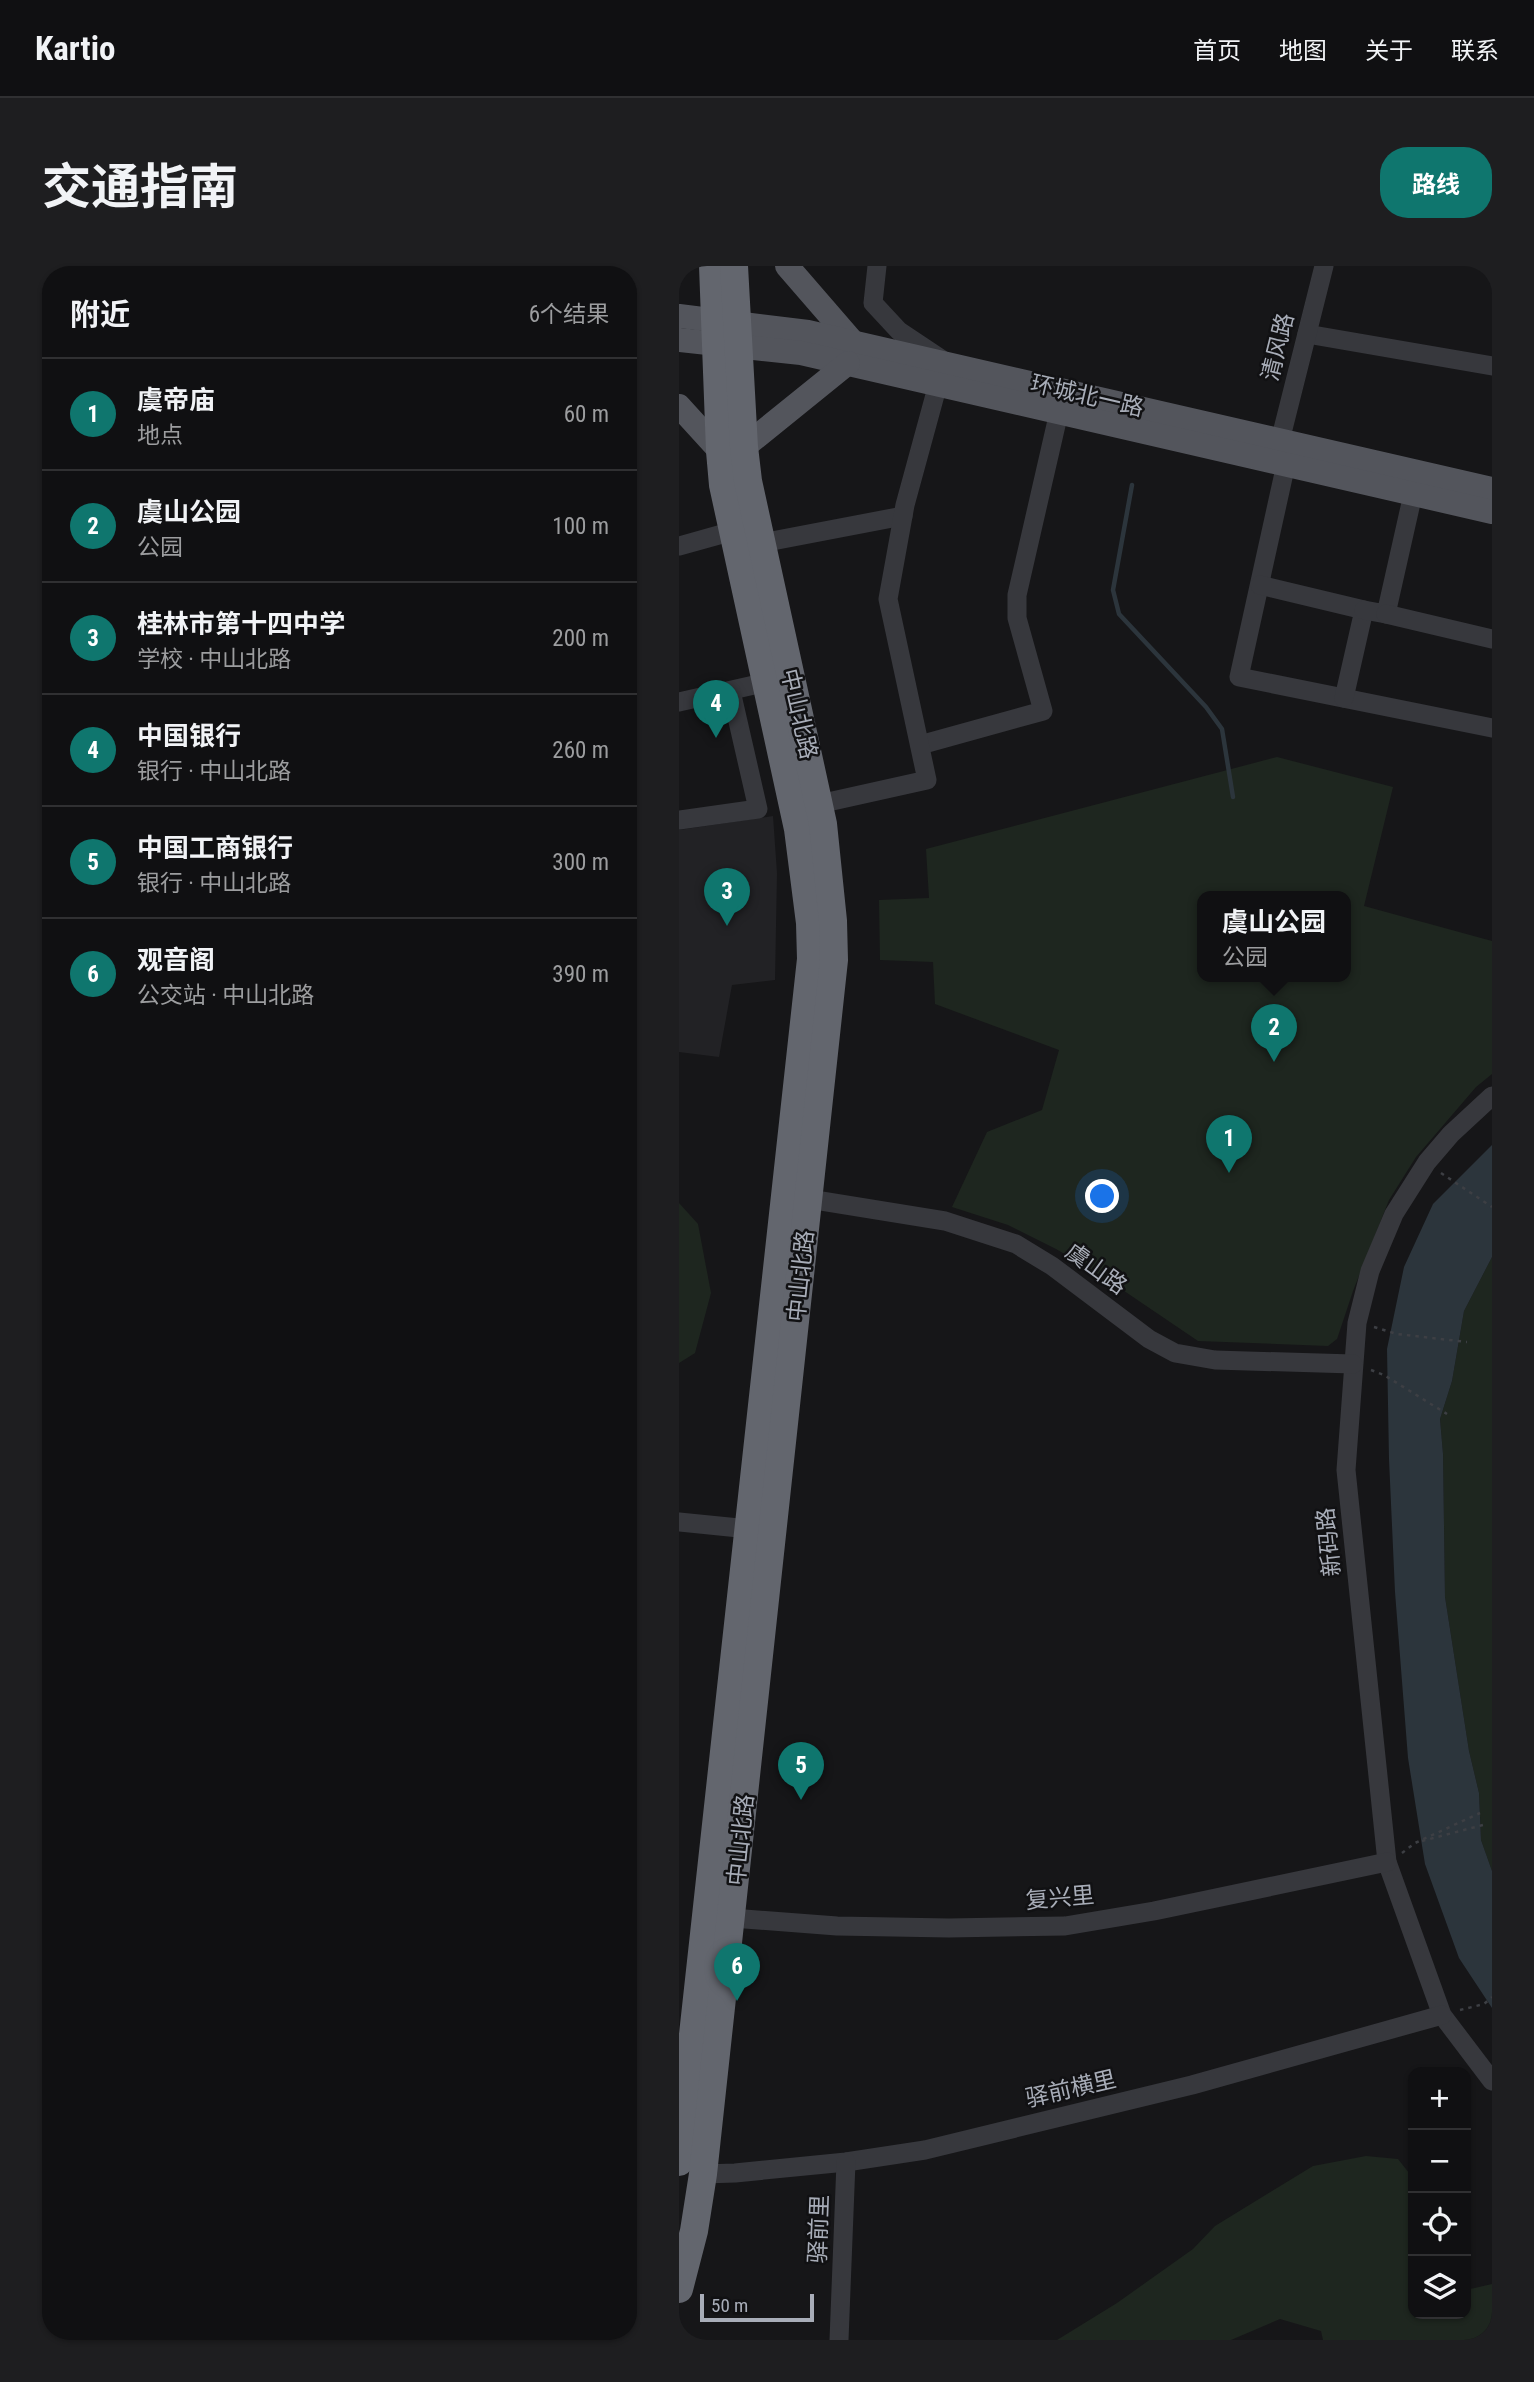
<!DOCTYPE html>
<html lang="zh">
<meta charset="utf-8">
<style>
body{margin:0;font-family:"Roboto Condensed","Noto Sans SC",sans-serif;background:#1e1e20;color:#f1f3f6}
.controls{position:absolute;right:21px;bottom:21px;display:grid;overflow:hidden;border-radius:14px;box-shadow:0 2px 5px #0004}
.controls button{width:63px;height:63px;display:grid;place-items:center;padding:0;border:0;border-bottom:2px solid #303032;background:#101012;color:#f1f3f6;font:35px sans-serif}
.scale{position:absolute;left:21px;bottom:18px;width:114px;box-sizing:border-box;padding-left:7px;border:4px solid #a8adb8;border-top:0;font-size:19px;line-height:24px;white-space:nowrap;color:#a8adb8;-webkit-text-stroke:5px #111113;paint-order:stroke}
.you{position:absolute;left:424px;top:931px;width:24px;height:24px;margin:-18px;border:5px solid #fff;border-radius:50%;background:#1a73e8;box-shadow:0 0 0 10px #1a73e833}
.badge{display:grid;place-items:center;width:46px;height:46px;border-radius:50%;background:#0f766e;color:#fff;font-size:23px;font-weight:700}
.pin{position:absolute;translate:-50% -58px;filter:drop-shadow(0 2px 4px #0008)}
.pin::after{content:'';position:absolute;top:37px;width:24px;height:21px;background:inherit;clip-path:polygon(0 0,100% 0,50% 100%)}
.popup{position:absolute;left:518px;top:625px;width:154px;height:91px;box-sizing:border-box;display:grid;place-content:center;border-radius:14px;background:#101012;filter:drop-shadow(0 2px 5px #0005);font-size:23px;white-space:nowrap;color:#9c9d9f}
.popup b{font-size:26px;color:#f1f3f6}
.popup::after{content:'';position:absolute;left:50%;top:100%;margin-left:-14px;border:14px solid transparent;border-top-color:#101012}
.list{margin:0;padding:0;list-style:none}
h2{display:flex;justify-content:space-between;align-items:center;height:91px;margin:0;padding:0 28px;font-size:30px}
h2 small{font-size:23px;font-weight:400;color:#9c9d9f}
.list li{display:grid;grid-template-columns:46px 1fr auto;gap:21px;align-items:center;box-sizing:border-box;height:112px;padding:0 28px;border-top:2px solid #303032}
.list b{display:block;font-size:26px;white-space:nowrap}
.list p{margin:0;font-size:23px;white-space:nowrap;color:#9c9d9f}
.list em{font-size:23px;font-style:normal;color:#9c9d9f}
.icon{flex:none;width:38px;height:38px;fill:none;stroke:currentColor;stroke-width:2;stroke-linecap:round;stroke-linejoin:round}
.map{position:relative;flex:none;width:813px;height:2074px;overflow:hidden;border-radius:28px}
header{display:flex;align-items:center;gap:42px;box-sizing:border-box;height:98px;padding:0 35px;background:#101012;border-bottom:2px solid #303032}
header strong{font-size:33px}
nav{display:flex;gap:38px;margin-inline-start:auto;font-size:24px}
.intro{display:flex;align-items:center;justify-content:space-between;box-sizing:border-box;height:168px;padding:0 42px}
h1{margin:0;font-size:49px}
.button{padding:18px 32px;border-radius:28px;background:#0f766e;color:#fff;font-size:24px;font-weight:700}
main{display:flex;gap:42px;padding:0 42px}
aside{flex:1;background:#101012;border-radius:28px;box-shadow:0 2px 5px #0004}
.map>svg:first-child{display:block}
</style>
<header>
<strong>Kartio</strong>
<nav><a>首页</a><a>地图</a><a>关于</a><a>联系</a></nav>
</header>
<div class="intro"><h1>交通指南</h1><a class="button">路线</a></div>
<main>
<aside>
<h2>附近<small>6个结果</small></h2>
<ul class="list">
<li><span class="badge">1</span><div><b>虞帝庙</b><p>地点</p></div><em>60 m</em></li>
<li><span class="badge">2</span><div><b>虞山公园</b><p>公园</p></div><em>100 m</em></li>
<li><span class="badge">3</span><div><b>桂林市第十四中学</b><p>学校 · 中山北路</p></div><em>200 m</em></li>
<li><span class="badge">4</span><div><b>中国银行</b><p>银行 · 中山北路</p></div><em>260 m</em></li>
<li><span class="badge">5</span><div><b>中国工商银行</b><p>银行 · 中山北路</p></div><em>300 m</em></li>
<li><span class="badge">6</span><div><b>观音阁</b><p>公交站 · 中山北路</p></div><em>390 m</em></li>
</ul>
</aside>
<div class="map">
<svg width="813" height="2074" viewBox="0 0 813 2074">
<rect width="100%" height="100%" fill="#161618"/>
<path fill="#222225" d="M94,550L98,607L96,714L53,719L40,791L0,786V564Z"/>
<g fill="#1e261f" fill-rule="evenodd">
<path d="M598,491L714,521L685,640L813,675V808L797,821L737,891L710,934L674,1025L658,1073L649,1080L519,1075L426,1012L377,983L329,959L273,941L308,866L363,844L380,784L256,738L254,696L201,694L200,634L250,632L247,583ZM523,630H667V710H523Z"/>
<path d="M0,937L19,958L32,1027L16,1087L0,1097Z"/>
<path d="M813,991V1605L802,1574L800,1527L790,1485L766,1331L764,1188L761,1153L773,1115L785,1045Z"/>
<path d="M687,1890L719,1893L734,1912V2048H787V2024L813,2018V2074H644L642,2065L601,2053L552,2074H378L438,2037L514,1983L536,1960L634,1900Z"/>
</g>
<path fill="#2c353c" d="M813,879V991L785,1045L773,1115L761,1153L764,1188L766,1331L790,1485L800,1527L802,1574L813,1605V1742L780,1692L746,1598L729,1492L716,1326L710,1193L708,1083L725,1001L754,938Z"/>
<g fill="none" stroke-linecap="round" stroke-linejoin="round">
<path stroke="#2c353c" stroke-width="4.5" d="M453,219L434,324L440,348L527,441L543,463L554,531"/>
<g stroke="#3d3f44" stroke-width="2.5" stroke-dasharray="3.5 5" stroke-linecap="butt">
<path d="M762,907L813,941"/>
<path d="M695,1061L718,1068L788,1076"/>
<path d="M692,1104L705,1109L768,1148"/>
<path d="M743,1575L804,1559"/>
<path d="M723,1587L736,1577L801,1547"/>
<path d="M781,1744L805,1738L813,1731"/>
</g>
<g stroke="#37383d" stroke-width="19">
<path d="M198,0L194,37L220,65L262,93"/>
<path d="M628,68L813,100"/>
<path d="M601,175L645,0"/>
<path d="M607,198L560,411L813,462"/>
<path d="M83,277L224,250"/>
<path d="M0,280L54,265"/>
<path d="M581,319L685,344L665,432"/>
<path d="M685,344L707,348L734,228"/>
<path d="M707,348L813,373"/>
<path d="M0,436L88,416"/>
<path d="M241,479L364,445L338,352V329L380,146"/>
<path d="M140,538L248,514L209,333L226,239L259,118"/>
<path d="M0,554L79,543L52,425"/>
<path d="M813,830L772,868L748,896L715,948L691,1005L678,1057L667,1204L708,1596L763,1749L813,1815"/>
<path d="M130,933L266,955L337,978L373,1000L470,1073L496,1087L536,1094L674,1098"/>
<path d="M0,1256L70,1263"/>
<path d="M53,1652L158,1660L270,1662L386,1660L475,1645L708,1596"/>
<path d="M24,1908L56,1907L167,1896L246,1884L513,1819L763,1749"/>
<path d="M160,2074L167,1896"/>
</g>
<g stroke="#53555c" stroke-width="24">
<path d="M108,0L173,75"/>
<path d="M0,50L129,66L813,223"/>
<path d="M0,74L122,87L813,246"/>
<path d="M0,140L41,185"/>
<path d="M65,181L169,97"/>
</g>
<g stroke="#63666e" stroke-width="28">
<path d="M0,1896L132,693L131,657L119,563L44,219L41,185L34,0"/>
<path d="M0,2023L15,1965L24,1908L155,694L154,655L144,558L69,215L65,181L55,0"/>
</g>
</g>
<g text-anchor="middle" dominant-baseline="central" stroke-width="5" stroke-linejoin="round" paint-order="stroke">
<g font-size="23" fill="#a8adb8" stroke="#111113">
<text transform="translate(599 81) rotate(-76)">清风路</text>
<text transform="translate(408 130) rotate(13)">环城北一路</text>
<text transform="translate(120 448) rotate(77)">中山北路</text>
<text transform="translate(417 1003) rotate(36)">虞山路</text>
<text transform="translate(122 1010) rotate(-84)">中山北路</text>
<text transform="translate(650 1276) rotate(-96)">新码路</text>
<text transform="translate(62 1574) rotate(-84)">中山北路</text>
<text transform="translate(381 1632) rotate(-5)">复兴里</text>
<text transform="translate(392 1823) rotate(-13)">驿前横里</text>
<text transform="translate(140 1963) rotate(-88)">驿前里</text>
</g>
</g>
</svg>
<div class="controls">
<button>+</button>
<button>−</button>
<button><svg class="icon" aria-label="locate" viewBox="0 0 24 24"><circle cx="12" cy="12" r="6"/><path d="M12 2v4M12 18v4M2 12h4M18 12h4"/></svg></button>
<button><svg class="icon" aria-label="layers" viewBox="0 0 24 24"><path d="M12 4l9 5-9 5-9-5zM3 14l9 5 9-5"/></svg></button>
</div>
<div class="scale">50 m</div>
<div class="you"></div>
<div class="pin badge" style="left:550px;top:907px">1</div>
<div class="pin badge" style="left:595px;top:796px">2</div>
<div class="popup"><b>虞山公园</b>公园</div>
<div class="pin badge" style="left:48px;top:660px">3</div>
<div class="pin badge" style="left:37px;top:472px">4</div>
<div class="pin badge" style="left:122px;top:1534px">5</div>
<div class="pin badge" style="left:58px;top:1735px">6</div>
</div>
</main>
